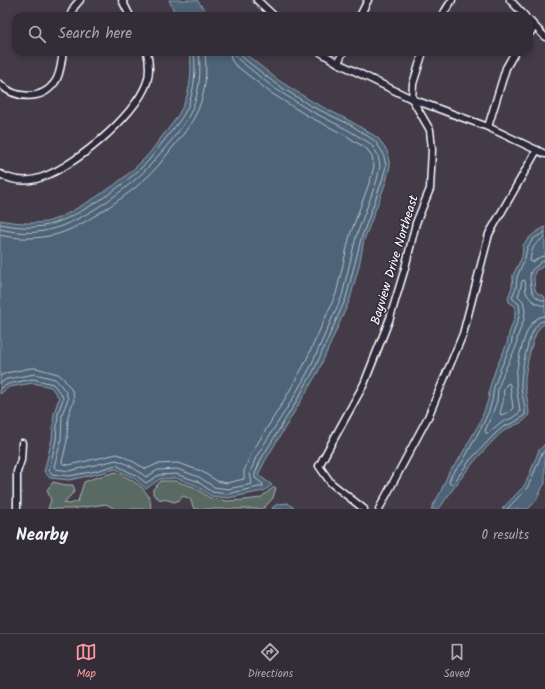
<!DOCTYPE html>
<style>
body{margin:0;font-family:Kalam,sans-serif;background:#3d3942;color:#f1f3f6}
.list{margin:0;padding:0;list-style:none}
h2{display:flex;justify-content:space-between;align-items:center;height:52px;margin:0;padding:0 16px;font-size:17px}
h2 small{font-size:13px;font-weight:400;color:#a8a8ad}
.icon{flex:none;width:22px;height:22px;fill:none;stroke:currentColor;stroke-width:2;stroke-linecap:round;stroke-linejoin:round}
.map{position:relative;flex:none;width:545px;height:509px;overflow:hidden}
.search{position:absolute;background:#322d36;box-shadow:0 2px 6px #0003;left:12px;right:12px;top:12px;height:44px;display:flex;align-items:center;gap:10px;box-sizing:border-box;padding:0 14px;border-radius:12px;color:#a8a8ad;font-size:15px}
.sheet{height:124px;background:#322d36}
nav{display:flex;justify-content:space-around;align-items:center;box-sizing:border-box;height:56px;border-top:1px solid #4d4951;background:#322d36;font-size:11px;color:#a8a8ad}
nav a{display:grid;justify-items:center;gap:2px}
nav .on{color:#ff9aa2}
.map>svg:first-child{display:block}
</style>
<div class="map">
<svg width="545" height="509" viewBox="0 0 545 509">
<rect width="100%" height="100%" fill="#433c48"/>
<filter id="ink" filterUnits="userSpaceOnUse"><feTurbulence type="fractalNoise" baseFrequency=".025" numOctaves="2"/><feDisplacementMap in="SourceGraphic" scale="8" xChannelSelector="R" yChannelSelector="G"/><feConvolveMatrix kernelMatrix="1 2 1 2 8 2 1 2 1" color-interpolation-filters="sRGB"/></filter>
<g filter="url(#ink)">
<g fill="#586a63" stroke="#acb4b1">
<path d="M116,472C128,478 142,484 149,497C151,500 150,505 151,509H115L106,504L71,509H48L51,500L47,490L53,482L66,485H73L75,491L69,497L64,503L70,504L78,501L84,482L94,478Z"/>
<path d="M161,481H176L194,487L210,498L227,501L245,500L260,498L274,487L276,488L273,498L263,509H194L190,499L183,496L180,500L174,502L168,500L159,499L153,494V489Z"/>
</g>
<g fill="#4d6478" stroke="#94a2ae">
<path d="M169,0H197L210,16H176Z"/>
<path d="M190,52H243L278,80L313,102L352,122L378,138L387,151L390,166L386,182L364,240L359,266L350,299L318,372L299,404L265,461L258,475L272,485L264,491L228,498L211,496L195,485L176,478L160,479L146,489L135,479L116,469L97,474L69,480L50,478L44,472L52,439L54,413L59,398L51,387L33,383L9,387L0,394V220C15,223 30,224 46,222C58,219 69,213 79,207C103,194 126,178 145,158C151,152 155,145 160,139C169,128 177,118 183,106C191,89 192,70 190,52Z"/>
<path d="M545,227V263L541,268L536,270L534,275V280L535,289L537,293L545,297V324C543,325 541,326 540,327C532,337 524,373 525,386C526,395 529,405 529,414C525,424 512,425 504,431C502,432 499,435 497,437C476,457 456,484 439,509H431L440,493L449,472L458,461L480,422L485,409L488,400L490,386L496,368L507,344L509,333L515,317V306L509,302L508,298L512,287L513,275L522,257L523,245L530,237L536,232Z"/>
<path d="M545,444V484L543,486L536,501L528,509H502L524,486L528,478L539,450Z"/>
<path d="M288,503L295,509H272L273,507L278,504Z"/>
</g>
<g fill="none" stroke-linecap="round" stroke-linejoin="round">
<g stroke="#b8c1c9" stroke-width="1">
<path d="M0,224C16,227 32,229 48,225C80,217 127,184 149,160C155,153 160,145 166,138C174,128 183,118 188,106C195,88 196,70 194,52"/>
<path d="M0,229C16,233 33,234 48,230C81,223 130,188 152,163C158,156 164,149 170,142C178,132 187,121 192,109C200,91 201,71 199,52"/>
<path d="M545,232L533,239L527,248L525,258L517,277L516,288L512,297L513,299L519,304L520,311L519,317L513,334L511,345L500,370L494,387L492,401L489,411L483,424L462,463L452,474L449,482L450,484H453L470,460L495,434L503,427L515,422L525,415C526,405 521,394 521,384C521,371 528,335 537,325C539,322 542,321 545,321"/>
<path d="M0,235C16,239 32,239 49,236C63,234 75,227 88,220C111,206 140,187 158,166C163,160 168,153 173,147C182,136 191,125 197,112C206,93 207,72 205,52"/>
<path d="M545,237C533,245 532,247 530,261L533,262L540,257L545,256"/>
<path d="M545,261C541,261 540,263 537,266C528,271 530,277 531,286C532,294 536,299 545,301"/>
<path d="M545,306C537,305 529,300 526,292C525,288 526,285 525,281L523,280L522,281L520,290L518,296L523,301L524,305L525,312L524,319L518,335L516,347L504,372L498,388L497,401L493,412L485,431L486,433H488L500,423L512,418L520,412C519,401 516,391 516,380C516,367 524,330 534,321C537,318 541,316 545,316"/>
<path d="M0,376L6,373L31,368H36L58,374L63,378L71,389L73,393L74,400L68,416L67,441L62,462L63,464L69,465L117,454L123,456L146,469L157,464L178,463L201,471L217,481L227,483L244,479V471L251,454L286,397L304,365L336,294L350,235L371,178L374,166L372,157L367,149L345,135L306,115L271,93L234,64L231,59L230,52"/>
<path d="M0,383L7,379L35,374L55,379L58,382L66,392L68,399L62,414L61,441L54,467L56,469L69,471L116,460C127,463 137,470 146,477L158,470L177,469L199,477L214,487L228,489L252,484L250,473L256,457L292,400L310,368L342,296L356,237L377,180L380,166L378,155L371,144L348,130L309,110L274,88L239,60L236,56V52"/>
<path d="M507,384L509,383L510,385L513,408L509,412L501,415L500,413L503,402L504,389Z"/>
<path d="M0,389L8,384L33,379L53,384L62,395L63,399L58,413L56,440L49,470L52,474L69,476L96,471L116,465L137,476L146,483L159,475L176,474L197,481L212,492L227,494L263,486V484L255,478V474L261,459L296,402L314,370L346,298L361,239L382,181L386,166L383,153L375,141L351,125L311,106L276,84L242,57L241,52"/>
<path d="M507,509L527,488L531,480L542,453L545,450"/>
</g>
<defs>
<g id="street">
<path d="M122,0L130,16"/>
<path d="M257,0L274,16"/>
<path d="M510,0L525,16"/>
<path d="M70,16L74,7L80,0"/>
<path d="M360,16L368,0"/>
<path d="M442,16L452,0"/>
<path d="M529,20L545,37"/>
<path d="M529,34L535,27"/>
<path d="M320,52L338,63L412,99L488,127L545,154"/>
<path d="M338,63L343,52"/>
<path d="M0,84C15,99 42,101 55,82C61,74 61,62 63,52"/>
<path d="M488,127L506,68L515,52"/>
<path d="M0,174C11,180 24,182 36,179C70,171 136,116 147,82C150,73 149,61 147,52"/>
<path d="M17,509V472L21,460L22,443"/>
<path d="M364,509L331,483L319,466L364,384L390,318L405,268L416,223L430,189L432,149L430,130L412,99L413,84L423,52"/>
<path d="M379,509L428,417L463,334L489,234L537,150"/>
</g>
</defs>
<use href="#street" stroke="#fff" stroke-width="9"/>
<use href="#street" stroke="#2f2a3d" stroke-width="6"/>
</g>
</g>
<g text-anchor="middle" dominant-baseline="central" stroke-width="3" stroke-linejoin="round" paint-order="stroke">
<g font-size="13" fill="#fff" stroke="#2f2a3d">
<text transform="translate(395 260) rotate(-73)">Bayview Drive Northeast</text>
</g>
</g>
</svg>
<div class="search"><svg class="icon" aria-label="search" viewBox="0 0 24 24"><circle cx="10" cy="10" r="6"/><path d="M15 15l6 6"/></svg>Search here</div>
</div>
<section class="sheet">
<h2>Nearby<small>0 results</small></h2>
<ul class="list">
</ul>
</section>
<nav>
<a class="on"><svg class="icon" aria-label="map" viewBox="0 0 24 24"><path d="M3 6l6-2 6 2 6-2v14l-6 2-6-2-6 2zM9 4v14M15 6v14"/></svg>Map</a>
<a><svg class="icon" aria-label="directions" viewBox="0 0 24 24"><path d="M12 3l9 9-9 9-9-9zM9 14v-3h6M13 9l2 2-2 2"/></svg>Directions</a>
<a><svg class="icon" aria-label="saved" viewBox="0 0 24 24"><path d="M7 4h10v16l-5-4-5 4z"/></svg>Saved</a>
</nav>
